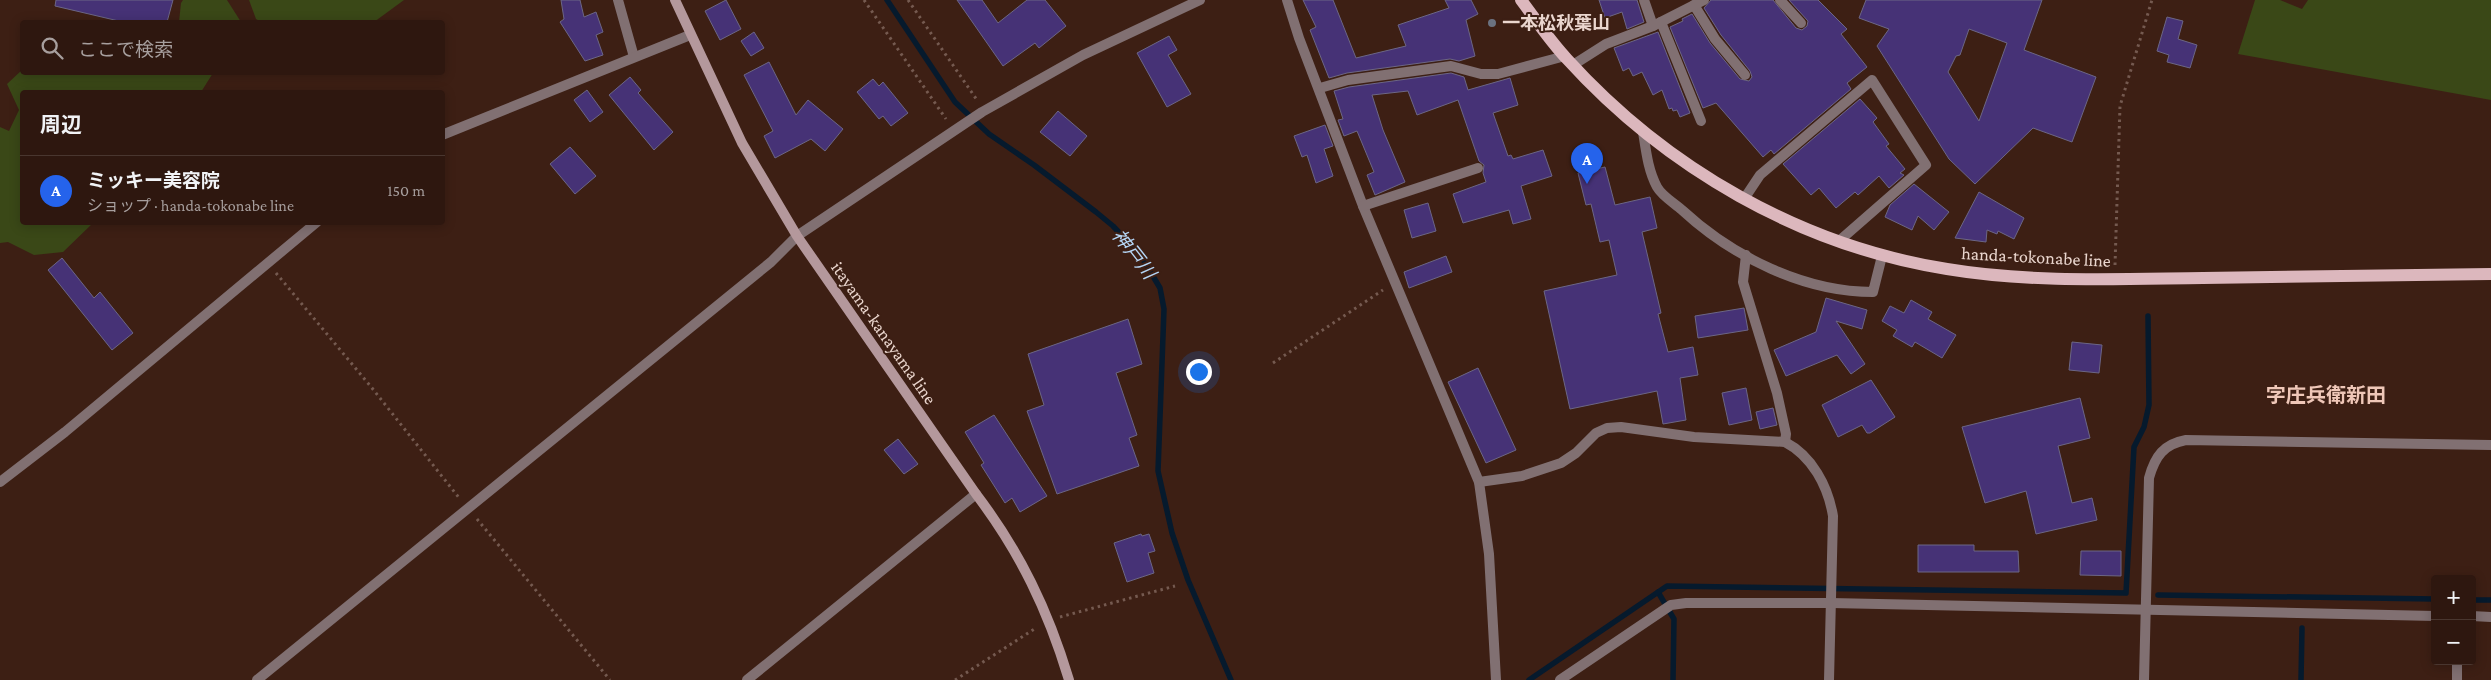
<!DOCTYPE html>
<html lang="ja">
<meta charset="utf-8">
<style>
body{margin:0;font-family:"Crimson Pro","Noto Sans JP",serif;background:#3a241d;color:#f1f3f6}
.controls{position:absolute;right:15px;bottom:15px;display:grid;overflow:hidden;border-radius:5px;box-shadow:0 2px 12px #0003}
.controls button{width:45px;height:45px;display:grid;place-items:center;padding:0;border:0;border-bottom:1px solid #49362f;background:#2e170f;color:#f1f3f6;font:25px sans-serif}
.you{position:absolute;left:1198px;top:371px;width:18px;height:18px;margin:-12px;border:4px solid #fff;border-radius:50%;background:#1a73e8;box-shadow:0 0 0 8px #1a73e833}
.badge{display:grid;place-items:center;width:32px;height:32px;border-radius:50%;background:#2563eb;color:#fff;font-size:16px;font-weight:700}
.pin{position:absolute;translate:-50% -41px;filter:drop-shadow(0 1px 2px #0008)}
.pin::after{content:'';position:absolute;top:26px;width:18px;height:15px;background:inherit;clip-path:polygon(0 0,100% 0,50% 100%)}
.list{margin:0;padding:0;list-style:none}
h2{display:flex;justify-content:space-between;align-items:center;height:65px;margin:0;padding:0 20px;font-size:21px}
h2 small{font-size:16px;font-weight:400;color:#a79f9e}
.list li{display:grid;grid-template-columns:32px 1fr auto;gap:15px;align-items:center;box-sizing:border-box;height:70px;padding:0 20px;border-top:1px solid #49362f}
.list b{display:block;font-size:19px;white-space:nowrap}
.list p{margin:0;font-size:16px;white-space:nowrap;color:#a79f9e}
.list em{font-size:16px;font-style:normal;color:#a79f9e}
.icon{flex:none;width:28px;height:28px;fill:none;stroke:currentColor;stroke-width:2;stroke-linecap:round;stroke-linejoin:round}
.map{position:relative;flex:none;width:2491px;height:680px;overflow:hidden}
.search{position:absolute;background:#2e170f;box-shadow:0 2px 12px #0003;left:20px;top:20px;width:425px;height:55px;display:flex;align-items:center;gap:12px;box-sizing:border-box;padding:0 18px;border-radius:5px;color:#a79f9e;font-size:19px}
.panel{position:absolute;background:#2e170f;box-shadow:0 2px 12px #0003;left:20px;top:90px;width:425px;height:135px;border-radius:5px}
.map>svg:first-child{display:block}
</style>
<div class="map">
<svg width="2491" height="680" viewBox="0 0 2491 680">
<rect width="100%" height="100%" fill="#3d1f14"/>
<g fill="#3a4817">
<path d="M183,0H227L241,22H179L181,3Z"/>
<path d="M249,0H404L374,22H261L256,19Z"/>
<path d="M2255,0H2280L2302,9L2308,0H2491V100L2238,54Z"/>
<path d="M22,70V72L213,73L201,92H22V222L93,223L63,252L34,255L8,242L0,243V127L9,131L19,110L7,84Z"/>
</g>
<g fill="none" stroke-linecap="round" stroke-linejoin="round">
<g stroke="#061a2d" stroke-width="5.5">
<path d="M887,0L955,102L989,134L1034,165L1096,212L1113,226L1141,256L1160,288L1164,309L1158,471L1172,533L1188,580L1231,680"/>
<path d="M1658,592L1674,619L1673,680"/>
<path d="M2158,595L2435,599"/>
<path d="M2472,600H2491"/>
<path d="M1529,680L1667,586L2126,593L2134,447L2144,427L2149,405L2148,316"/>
<path d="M2301,680L2302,628"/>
</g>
</g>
<g fill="#463276" stroke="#6c6685" fill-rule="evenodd">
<path d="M56,0H173L167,22H123L55,6Z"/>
<path d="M561,0H580L584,17L596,12L603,32L596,35L603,55L585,61L560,22L564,19Z"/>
<path d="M726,0L741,29L720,40L705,11Z"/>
<path d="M957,0H982L998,23L1027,0H1045L1066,26L1039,48L1035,43L1003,66Z"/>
<path d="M1303,0H1333L1356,58L1406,46L1398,25L1449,8L1445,0H1471L1478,14L1466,20L1475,56L1459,61L1450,59L1347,73L1329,78L1310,30L1316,27Z"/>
<path d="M1599,0H1637L1644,22L1627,29L1622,12L1605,18Z"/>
<path d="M1711,0H1773L1796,28L1802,30L1807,26L1808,21L1789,0H1818L1847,29L1841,34L1867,67L1847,83L1851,89L1774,154L1771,150L1763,157L1716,103L1703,108L1670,27L1683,21L1682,19L1692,14L1710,43L1740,79L1749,81L1752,77L1750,71L1721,35L1704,8Z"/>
<path d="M1866,0H2042L2024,50L2096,77L2072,142L2033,128L1975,184L1949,159L1877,46L1889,29L1859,18ZM1969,29L2007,43L1979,121L1948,72L1956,56L1960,55Z"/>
<path d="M2167,17L2183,21L2178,39L2197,45L2190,68L2167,62L2169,55L2157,51Z"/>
<path d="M754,32L764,48L751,56L741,41Z"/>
<path d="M1658,32L1690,113L1680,117L1677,110L1673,111L1672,108L1669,109L1662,90L1653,95L1642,72L1633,76L1629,68L1623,71L1614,48Z"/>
<path d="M1169,36L1177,50L1168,55L1191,94L1167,107L1137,53Z"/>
<path d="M769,62L796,115L808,100L843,129L825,151L811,139L775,158L764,136L773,131L744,75Z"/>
<path d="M1451,73L1464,77L1468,90L1510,78L1518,105L1493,113L1508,156L1511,155L1513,159L1543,150L1552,176L1521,186L1531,219L1513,224L1509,210L1463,223L1453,194L1486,182L1483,173L1484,165L1479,161L1458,100L1417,115L1408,91L1372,95L1383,130L1405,182L1375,195L1367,175L1374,172L1357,131L1344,136L1338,120L1343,119L1334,91L1349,87Z"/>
<path d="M630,77L641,90L638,93L673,132L654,150L609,95Z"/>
<path d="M873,79L879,86L883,82L908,113L891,126L883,116L879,119L857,92Z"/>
<path d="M587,90L603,112L590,122L574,100Z"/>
<path d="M1860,99L1877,118L1873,122L1889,144L1886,146L1905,169L1900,173L1904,175L1889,188L1879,176L1858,195L1855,192L1836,208L1819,188L1811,195L1783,164Z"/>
<path d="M1058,111L1087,136L1070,156L1040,132Z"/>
<path d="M1325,125L1333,146L1324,149L1333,176L1316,183L1307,155L1302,157L1294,136Z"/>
<path d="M570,147L596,176L575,194L550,164Z"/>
<path d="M1605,167L1615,205L1650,197L1657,228L1642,232L1661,313L1658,314L1668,352L1693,347L1698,375L1680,378L1686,420L1663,424L1657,391L1570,409L1544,291L1617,275L1609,240L1600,242L1591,204L1586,205L1578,173Z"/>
<path d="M1914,184L1949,212L1934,230L1918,216L1912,230L1885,217L1890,205Z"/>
<path d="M1979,192L2024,218L2014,239L1998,231L1997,234L1987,230L1986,242L1955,238Z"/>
<path d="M1428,203L1436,231L1412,238L1404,210Z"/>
<path d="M1446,256L1452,272L1409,288L1404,272Z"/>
<path d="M62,258L94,298L100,292L133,333L112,350L48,270Z"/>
<path d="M1826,298L1867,310L1862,329L1836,321L1865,364L1851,374L1837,355L1786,376L1774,350L1816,332Z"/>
<path d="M1911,300L1932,312L1928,319L1956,335L1942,358L1915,342L1912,347L1893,336L1897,330L1882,321L1890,306L1904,313Z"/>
<path d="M1744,308L1748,330L1698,338L1695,316Z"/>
<path d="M1128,319L1142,364L1116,373L1137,435L1129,438L1139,466L1057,494L1027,411L1044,405L1028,354Z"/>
<path d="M2072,342L2102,345L2099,373L2069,370Z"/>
<path d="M1478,368L1516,450L1486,463L1448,382Z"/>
<path d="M1871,380L1895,417L1870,433H1867L1862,425L1838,437L1822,405Z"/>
<path d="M1746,388L1752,420L1729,425L1722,393Z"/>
<path d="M2080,398L2090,438L2058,446L2072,503L2092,498L2097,520L2036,534L2026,491L1985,503L1962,427Z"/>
<path d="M1773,408L1777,425L1760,429L1756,412Z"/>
<path d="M994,415L1047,496L1020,512L1012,498L1005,503L981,465L984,463L965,432Z"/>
<path d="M898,439L918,464L904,474L884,450Z"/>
<path d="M1141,534L1142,536L1149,534L1155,551L1148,553L1154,573L1127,582L1114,543Z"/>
<path d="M1918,545H1974V551H2018L2019,572H1918Z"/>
<path d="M2081,551H2121V576L2080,575Z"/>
</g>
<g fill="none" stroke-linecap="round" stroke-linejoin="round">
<g stroke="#755a50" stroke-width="3" stroke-dasharray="2.5 4" stroke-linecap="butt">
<path d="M864,0L946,119"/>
<path d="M908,0L977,100"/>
<path d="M2115,265L2120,106L2152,0"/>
<path d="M276,273L372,388L460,499"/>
<path d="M1273,363L1383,290"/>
<path d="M477,519L610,680"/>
<path d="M1060,617L1175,586"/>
<path d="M955,680L1036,628"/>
</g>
<g stroke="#817072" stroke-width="10">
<path d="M618,0L634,57"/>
<path d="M1287,0L1299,38L1363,206L1479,482L1489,554L1496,680"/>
<path d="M1644,0L1653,26"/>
<path d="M1780,0L1801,23"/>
<path d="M1694,5L1715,39L1745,75"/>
<path d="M1661,22L1701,121"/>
<path d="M1573,65L1606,44L1653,26L1704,0"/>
<path d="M1320,88L1348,80L1451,66L1481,74H1498L1565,56"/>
<path d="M1643,132C1646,151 1648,170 1657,187C1662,196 1674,203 1682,210C1733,257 1804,292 1873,292L1882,256"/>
<path d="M442,135L690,35"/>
<path d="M1744,199L1760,175L1872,80L1926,165L1839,241"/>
<path d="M1363,206L1478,168"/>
<path d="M1746,255L1743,282L1777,393L1786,434L1785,442"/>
<path d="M0,482L65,432L317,222"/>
<path d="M1479,482L1522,476L1561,463L1576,453L1596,433L1607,428L1621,427L1694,437L1785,442C1812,456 1828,486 1833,516L1829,680"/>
<path d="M2472,616L2491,617"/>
<path d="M257,680L771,262L797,236"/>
<path d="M747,680L976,494"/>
<path d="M1560,680L1671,605L1686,603H1831L2435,616"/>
<path d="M2144,680L2149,478C2155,456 2164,444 2186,440L2491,445"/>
<path d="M2457,680V661"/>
</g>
<path stroke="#817072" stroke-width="10" d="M797,236L982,112L1083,55L1200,0"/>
<path stroke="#b4989c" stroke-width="10" d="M675,0L742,143L797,236L976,494C1020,552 1048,610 1069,680"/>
<path stroke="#dcb7bd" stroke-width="12" d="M1521,0C1536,20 1550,41 1567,59C1666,168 1801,246 1947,269C2031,283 2118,279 2203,278C2299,277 2395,276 2491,274"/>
</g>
<circle fill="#6b7280" stroke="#3d1f14" stroke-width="2" cx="1492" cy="23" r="5"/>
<g text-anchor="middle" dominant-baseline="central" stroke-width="4" stroke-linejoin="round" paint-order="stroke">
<g font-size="18" font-weight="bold" fill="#ead6ce" stroke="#3d1f14" text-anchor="start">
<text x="1502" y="23">一本松秋葉山</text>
</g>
<g font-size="18" fill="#ead6ce" stroke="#3d1f14">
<text transform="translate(2036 257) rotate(3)">handa-tokonabe line</text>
<text transform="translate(884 333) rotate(55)">itayama-kanayama line</text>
</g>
<g font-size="19" font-style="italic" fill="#b5d6f6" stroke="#3d1f14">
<text transform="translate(1134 254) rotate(52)">神戸川</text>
</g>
<g font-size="20" font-weight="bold" fill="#efc7b8" stroke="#3d1f14">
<text x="2326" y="395">字庄兵衛新田</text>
</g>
</g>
</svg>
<div class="controls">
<button>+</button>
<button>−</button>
</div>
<div class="you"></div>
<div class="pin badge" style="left:1587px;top:184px">A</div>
<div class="search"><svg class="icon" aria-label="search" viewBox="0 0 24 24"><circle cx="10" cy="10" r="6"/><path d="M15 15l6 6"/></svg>ここで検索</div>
<section class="panel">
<h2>周辺<small></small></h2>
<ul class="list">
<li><span class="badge">A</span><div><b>ミッキー美容院</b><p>ショップ · handa-tokonabe line</p></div><em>150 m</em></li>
</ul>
</section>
</div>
